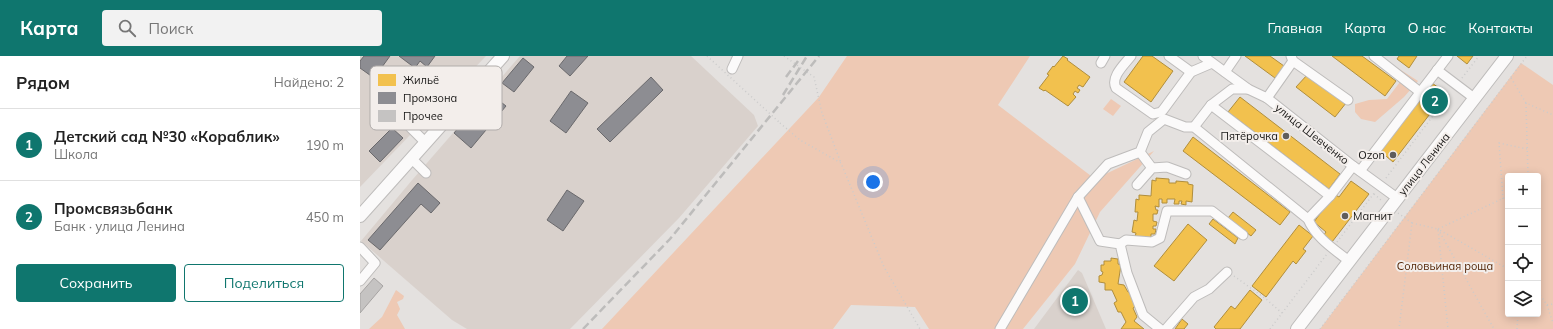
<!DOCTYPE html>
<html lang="ru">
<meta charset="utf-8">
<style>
body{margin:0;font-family:Mulish,sans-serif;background:#f2f2f2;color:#222}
.controls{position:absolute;right:12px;bottom:12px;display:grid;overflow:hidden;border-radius:4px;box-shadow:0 2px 10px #0003}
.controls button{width:36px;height:36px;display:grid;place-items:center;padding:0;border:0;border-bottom:1px solid #e0e0e0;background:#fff;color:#222;font:20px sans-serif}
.you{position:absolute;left:513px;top:126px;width:14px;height:14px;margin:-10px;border:3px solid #fff;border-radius:50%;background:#1a73e8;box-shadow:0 0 0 6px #1a73e833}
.badge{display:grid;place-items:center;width:26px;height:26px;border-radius:50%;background:#0f766e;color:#fff;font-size:13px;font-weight:700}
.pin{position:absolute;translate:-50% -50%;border:2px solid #fff;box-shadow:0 1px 4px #0006}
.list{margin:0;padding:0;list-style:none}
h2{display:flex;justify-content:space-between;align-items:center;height:52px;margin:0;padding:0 16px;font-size:17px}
h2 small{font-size:13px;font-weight:400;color:#767676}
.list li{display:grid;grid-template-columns:26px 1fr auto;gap:12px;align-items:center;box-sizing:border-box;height:72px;padding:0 16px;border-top:1px solid #e0e0e0}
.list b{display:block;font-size:15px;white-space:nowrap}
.list p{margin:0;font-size:13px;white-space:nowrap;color:#767676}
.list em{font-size:13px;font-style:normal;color:#767676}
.actions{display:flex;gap:8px;padding:12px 16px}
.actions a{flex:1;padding:9px 0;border:1px solid #0f766e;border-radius:4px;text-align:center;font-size:14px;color:#0f766e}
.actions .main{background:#0f766e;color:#fff}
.icon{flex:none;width:22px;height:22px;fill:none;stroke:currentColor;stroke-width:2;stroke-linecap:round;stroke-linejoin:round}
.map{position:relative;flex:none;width:1193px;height:273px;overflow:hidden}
header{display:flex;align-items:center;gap:24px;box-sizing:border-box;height:56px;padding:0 20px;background:#0f766e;color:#fff}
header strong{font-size:19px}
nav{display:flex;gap:22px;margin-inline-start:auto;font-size:14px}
.search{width:280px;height:36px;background:#f2f2f2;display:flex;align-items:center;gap:10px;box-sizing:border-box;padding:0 14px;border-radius:4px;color:#767676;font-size:15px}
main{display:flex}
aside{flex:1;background:#fff}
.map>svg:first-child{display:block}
</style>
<header>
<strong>Карта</strong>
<div class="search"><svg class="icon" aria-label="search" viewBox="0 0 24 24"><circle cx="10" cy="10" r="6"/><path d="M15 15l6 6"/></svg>Поиск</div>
<nav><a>Главная</a><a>Карта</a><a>О нас</a><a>Контакты</a></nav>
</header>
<main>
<aside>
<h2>Рядом<small>Найдено: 2</small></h2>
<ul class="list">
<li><span class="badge">1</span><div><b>Детский сад №30 «Кораблик»</b><p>Школа</p></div><em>190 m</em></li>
<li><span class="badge">2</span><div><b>Промсвязьбанк</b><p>Банк · улица Ленина</p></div><em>450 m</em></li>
</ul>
<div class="actions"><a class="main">Сохранить</a><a>Поделиться</a></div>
</aside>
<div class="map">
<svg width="1193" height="273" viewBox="0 0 1193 273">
<rect width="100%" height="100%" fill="#e4e1df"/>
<g fill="#d9d1cc">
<path d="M0,0H126L0,131Z"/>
<path d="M160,0H331L394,59L398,70L319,162L210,273H107L92,264L1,185L53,123Z"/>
<path d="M718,214L722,217L746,273H674Z"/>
</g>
<g fill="#eec9b4" fill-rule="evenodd">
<path d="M487,0H670L638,49L735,123L794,95L740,156L715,208L663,273H569L555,251L491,249L473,273H242L459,41Z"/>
<path d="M1161,7L1193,29V273H960ZM1148,120H1178V258H1148Z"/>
<path d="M1020,8L1033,9L1058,25L1044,41L1015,66L1001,63L995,56V48L1009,44L1027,43L1040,26Z"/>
<path d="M751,43L761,50L753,60L743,53Z"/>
<path d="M36,234L44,240L43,243L37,246L40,253L37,259L45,273H9L22,261Z"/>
</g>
<g fill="#f2c14e" stroke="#b08e3d">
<path d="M703,0L708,3L707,4L730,21L723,31L719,29L717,32L720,34L718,37L715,35L713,38L716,41L708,50L685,34L684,35L679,32L689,19L687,18L693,10L694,11Z"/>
<path d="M783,0H792L813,15L791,46L764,26Z"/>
<path d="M885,0H910L924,10L915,22Z"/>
<path d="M972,0H1002L1036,25L1025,40Z"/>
<path d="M1039,0H1057L1049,12L1037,3Z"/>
<path d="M1097,0H1113L1107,8Z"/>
<path d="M948,18L986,47L975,61L936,31Z"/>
<path d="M1072,27L1086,37L1033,106L1020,95Z"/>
<path d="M880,41L980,118L969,133L868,56Z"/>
<path d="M833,81L930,156L920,169L823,95Z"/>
<path d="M796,122L809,123V127H816V125L828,126V128L833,129L832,146L826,145V149L821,148L822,145H819V148H814L815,143H807V147H802V143H799V151L795,150L796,154H798L797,158H793V165L797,166L796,170H793V173H796L795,178H791V182L775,181L776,177L772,176L774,164L777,165L778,156H775L776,143L779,144V139L791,140L792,124L796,125Z"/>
<path d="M991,125L1009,138L972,186L963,180L966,176L954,166L974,138L979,141Z"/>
<path d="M873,156L896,174L891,180L868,162Z"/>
<path d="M853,163L878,182L875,188L849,168Z"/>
<path d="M828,168L847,184L814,225L794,210Z"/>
<path d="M939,169L953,180L943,193L946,195L936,208L933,205L906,241L892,230Z"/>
<path d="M751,202L758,203V208L761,209L758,228L764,229L768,236H770L776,250L773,252L777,261L774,265L784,273H761L766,266L761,256H758L754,247L757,245L752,234H745V227L739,226V220L742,219L743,216L741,215V209H744V205H751Z"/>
<path d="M890,234L902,244L880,273H856L854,271L871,250L875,253Z"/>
<path d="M822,263L828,268L824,273H815Z"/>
</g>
<g fill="#8d8d92" stroke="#6a696c">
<path d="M4,0H30L14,22L0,12V5Z"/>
<path d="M39,0H75L67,11L60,5L55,12Z"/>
<path d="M207,0H228L210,20L199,10Z"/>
<path d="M163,2L174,11L154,36L142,27Z"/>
<path d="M291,21L303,34L250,86L237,73Z"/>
<path d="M211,35L228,47L206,77L190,65Z"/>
<path d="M128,36L146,50L111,92L94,77Z"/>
<path d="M32,72L43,82L20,106L9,95Z"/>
<path d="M58,127L80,147L71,157L61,148L20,194L8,184Z"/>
<path d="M207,134L224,145L203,175L187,164Z"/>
</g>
<path fill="#c5c3c2" stroke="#a6a3a2" d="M14,222L23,230L0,257V238Z"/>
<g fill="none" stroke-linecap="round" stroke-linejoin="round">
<defs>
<g id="minor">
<path d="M771,0C765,8 750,21 756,32L793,58L801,56L803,54L831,16L852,7"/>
<path d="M809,0L831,16"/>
<path d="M843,0L888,33L907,42L993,110L1037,142"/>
<path d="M931,0L933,5L988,44"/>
<path d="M1014,0L1060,36"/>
<path d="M741,7L745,0"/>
<path d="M372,13L378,0"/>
<path d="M1077,14L1114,42"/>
<path d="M865,16L876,0"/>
<path d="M907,42L933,5"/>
<path d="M851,49L872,33H888"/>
<path d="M50,71L65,86"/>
<path d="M834,71L851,49L970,140L993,110"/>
<path d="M780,96L792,112"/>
<path d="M51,102L66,117"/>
<path d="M1000,115L1088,0"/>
<path d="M777,129L792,112L807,111L826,118"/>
<path d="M718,141L740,185L760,188L767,217L783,259L800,273"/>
<path d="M948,163L970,140"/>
<path d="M760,188L766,184L792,186L800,182L807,155H852L883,179"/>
<path d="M0,191L15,207L0,225"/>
<path d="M640,273L718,141L748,108L780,96L788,76L804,63L825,71H834L948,163C956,182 974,193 989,205"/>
<path d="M806,273L834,241L849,233L867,216"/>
</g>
<g id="major">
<path d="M0,160L143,0"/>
<path d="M937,273L1147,0"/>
</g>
</defs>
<use href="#minor" stroke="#bebcbb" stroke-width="11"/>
<use href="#major" stroke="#bebcbb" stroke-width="14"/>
<g stroke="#cbcbcb" stroke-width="1.5" stroke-dasharray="1 3" stroke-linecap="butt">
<path d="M424,0L454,21L462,57L481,107"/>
<path d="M1102,22L1119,0"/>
<path d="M1151,22L1166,47L1193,59"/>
<path d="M1166,47L1168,120"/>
<path d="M420,67L440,84L481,107L524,211L560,273"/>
<path d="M1026,122L1091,36"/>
<path d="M1014,138L1022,145"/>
<path d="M1148,140L1078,173L1148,213"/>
<path d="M1143,143L1139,87L1167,93"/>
<path d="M1038,157L1052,167L1039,273"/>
<path d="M1052,167L1078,173L1088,273"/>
<path d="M1078,173L1134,273"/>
<path d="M977,186L1015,136"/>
<path d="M874,220L906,243L922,257"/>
<path d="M1178,236L1187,249L1193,248"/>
<path d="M1187,249L1193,267"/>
<path d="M910,273L967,198"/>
<path d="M960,273L1167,0"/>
<path d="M1157,273L1158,258"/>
</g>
<use href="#minor" stroke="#fbfafa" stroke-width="9"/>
<use href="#major" stroke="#fbfafa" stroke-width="12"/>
<g stroke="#bdbcbb" stroke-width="2.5" stroke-dasharray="8 4" stroke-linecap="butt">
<path d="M426,21L438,5"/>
<path d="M423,39L447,0"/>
<path d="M223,273L310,183L459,0"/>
</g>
<path stroke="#cbcbcb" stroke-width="1.5" stroke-dasharray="1 3" stroke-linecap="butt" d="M347,0L420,67"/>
</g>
<g fill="#5f5d5c" stroke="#f3eeeb" stroke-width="1.5">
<circle cx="926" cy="80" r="4"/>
<circle cx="1033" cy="99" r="4"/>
<circle cx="985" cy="160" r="4"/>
</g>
<g text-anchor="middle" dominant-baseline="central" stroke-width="4" stroke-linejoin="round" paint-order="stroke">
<g font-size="11" fill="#171615" stroke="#f3eeeb">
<text transform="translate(952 78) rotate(38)">улица Шевченко</text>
<text transform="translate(1064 108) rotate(-52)">улица Ленина</text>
</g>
<g font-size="11" fill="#171615" stroke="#f3eeeb" text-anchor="end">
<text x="918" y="80">Пятёрочка</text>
<text x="1025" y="99">Ozon</text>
<text x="993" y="160" text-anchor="start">Магнит</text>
</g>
<g font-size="11" fill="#532506" stroke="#f3eeeb">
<text x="1085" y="210">Соловьиная роща</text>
</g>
</g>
<rect x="10" y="10" width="132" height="64" rx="6" fill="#f3eeeb" stroke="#b1adab" stroke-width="1"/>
<rect x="18" y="18" width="18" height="12" fill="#f2c14e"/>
<rect x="18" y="36" width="18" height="12" fill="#8d8d92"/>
<rect x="18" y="54" width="18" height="12" fill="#c5c3c2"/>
<g font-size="11" fill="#171615">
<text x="43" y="28">Жильё</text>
<text x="43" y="46">Промзона</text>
<text x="43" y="64">Прочее</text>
</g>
</svg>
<div class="controls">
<button>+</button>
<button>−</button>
<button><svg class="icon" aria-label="locate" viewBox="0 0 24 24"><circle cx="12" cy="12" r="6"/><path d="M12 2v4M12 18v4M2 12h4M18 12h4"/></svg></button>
<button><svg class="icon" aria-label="layers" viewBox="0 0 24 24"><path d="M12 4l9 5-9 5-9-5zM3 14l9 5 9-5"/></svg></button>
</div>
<div class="you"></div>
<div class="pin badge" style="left:715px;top:245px">1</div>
<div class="pin badge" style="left:1075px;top:45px">2</div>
</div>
</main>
